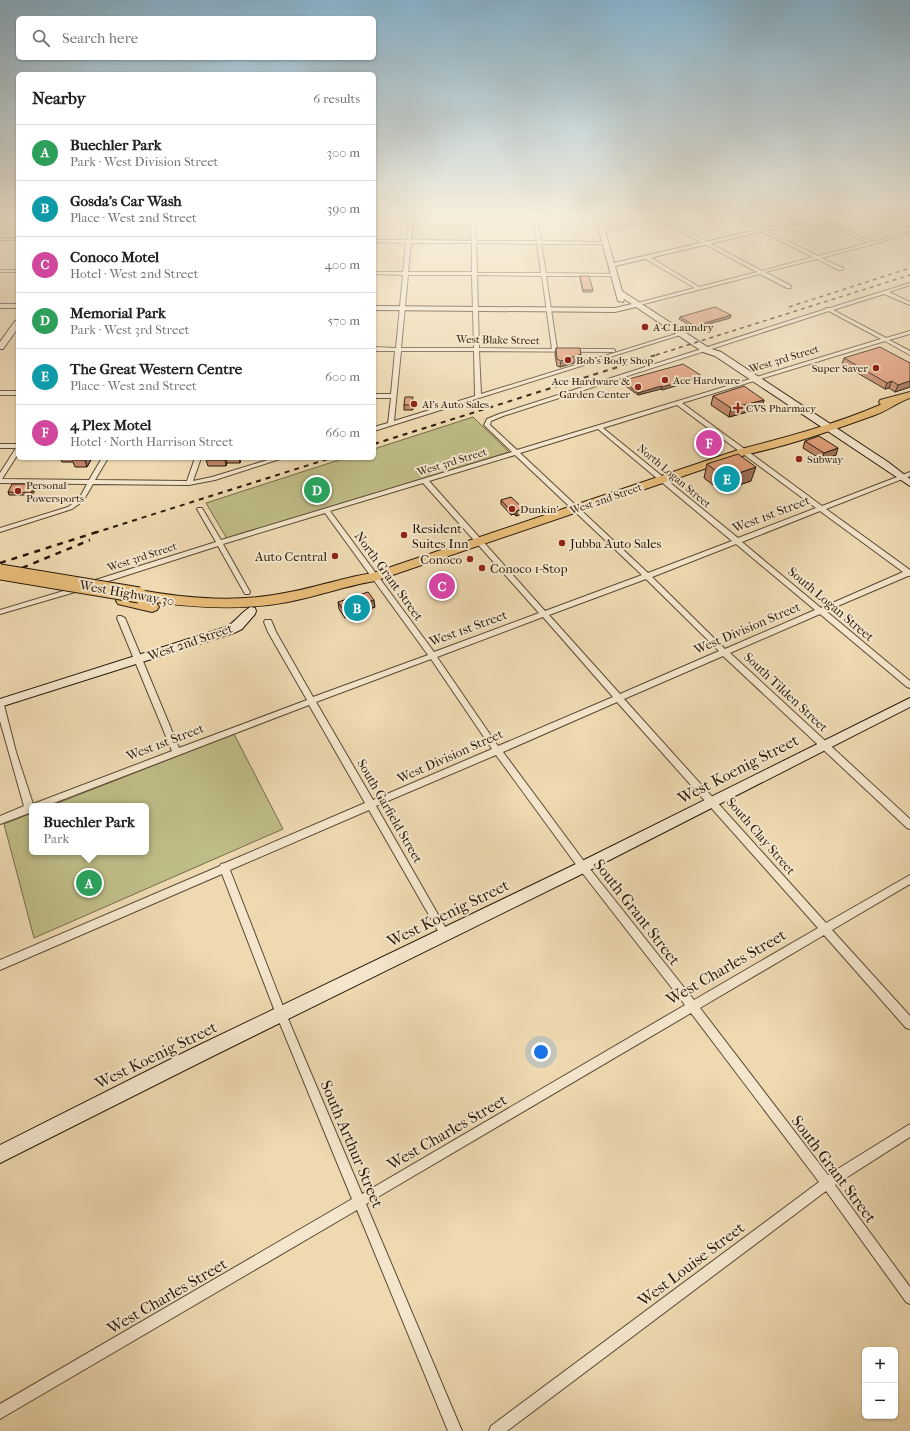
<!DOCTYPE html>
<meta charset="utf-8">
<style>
body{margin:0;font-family:"IM FELL French Canon",serif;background:#f2f2f2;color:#202124}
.controls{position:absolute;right:12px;bottom:12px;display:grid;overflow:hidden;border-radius:6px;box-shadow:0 1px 3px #0004}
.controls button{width:36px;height:36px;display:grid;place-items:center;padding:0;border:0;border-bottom:1px solid #e0e0e0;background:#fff;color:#202124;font:20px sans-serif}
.you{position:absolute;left:541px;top:1052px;width:14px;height:14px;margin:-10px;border:3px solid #fff;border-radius:50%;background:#1a73e8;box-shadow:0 0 0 6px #1a73e833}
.badge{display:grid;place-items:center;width:26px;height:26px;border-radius:50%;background:#8f2418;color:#fff;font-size:13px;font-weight:700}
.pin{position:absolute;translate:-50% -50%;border:2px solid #fff;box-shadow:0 1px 4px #0006}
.popup{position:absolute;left:29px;top:803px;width:120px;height:52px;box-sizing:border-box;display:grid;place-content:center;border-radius:6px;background:#fff;filter:drop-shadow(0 1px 3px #0005);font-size:13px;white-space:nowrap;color:#757577}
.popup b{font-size:15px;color:#202124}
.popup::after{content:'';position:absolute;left:50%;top:100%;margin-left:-8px;border:8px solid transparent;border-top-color:#fff}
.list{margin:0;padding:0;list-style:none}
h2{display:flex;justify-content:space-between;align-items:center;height:52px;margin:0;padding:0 16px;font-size:17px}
h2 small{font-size:13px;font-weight:400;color:#757577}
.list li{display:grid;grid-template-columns:26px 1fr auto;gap:12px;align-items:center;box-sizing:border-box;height:56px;padding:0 16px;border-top:1px solid #e0e0e0}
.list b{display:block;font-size:15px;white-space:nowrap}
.list p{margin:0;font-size:13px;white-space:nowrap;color:#757577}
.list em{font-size:13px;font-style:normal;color:#757577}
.icon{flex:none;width:22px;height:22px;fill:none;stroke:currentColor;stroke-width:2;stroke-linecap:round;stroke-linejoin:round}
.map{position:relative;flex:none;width:910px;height:1431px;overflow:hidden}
.search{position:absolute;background:#fff;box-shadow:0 1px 3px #0004;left:16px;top:16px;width:360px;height:44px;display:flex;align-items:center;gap:10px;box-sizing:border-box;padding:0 14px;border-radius:6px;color:#757577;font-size:15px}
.panel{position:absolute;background:#fff;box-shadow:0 1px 3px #0004;left:16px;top:72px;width:360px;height:388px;border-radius:6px}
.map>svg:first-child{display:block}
</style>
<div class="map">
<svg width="910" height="1431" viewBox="0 0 910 1431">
<rect width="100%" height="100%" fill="#eed9b1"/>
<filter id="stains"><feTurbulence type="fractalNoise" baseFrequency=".005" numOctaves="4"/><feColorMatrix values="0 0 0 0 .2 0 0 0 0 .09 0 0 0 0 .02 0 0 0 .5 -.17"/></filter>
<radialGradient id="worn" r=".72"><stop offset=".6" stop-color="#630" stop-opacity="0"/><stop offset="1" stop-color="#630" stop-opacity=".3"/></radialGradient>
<g fill="#bfbd87" stroke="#746b48">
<path d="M415,216H469V240H412Z"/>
<path d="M473,417L509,452L227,539L206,503L345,458H374V449Z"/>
<path d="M234,734L283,829L34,938L4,824L32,813V852H146V806H50Z"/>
</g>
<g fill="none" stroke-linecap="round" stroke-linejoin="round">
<defs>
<g id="street">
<path d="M409,216H413L411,240L472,241L471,216H475L476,241H537L533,216H537L541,241L606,242L608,243L606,244H541L546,273L615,274L617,275L615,276H546L557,349H613L615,350V352L479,351L481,394L679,333L683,334L374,431V427L388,423L391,398H374V394H391L395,351H374V347L396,348L403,275L374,274V272H403L406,243L374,242V240H407ZM411,243H472V272H408ZM476,243L537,244L541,273H477ZM408,275H472L474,348H401ZM477,275L542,276L552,349L479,348ZM401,351H474L475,396L394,421Z"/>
<path d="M653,216L661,217L675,216L664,219L762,271L813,257L730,216H735L818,256L868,243L811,216H816L872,242L910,232V234L821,258L843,268V270H839L817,259L765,272L791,286V288H787L760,274L636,306H634V304L695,288L646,259V257H650L699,287L757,272L660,220L602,232L600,231L656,218Z"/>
<path d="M883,216H889L910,225V227Z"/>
<rect x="0" y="238" width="18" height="2"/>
<rect x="0" y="270" width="18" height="2"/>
<path d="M910,283V285L889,292L910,302V305L884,294L833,310L886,338L910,331V334L889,340L910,351V355L885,341L682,403L822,506L910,472V476L826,509L910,570V576H908L826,611L910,681V688L907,687L820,614L730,653L910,819V829L907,828L723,656L624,699L826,923L910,875V884L832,930L910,1016V1029L906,1028L824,935L700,1008L828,1175L910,1124V1137L835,1185L910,1287V1304L906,1302L826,1191L507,1431H489L491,1426L819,1182L691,1013L366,1204L462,1431H448L357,1210L0,1419V1404L352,1199L276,1014L222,874L0,970V960L220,866L221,864L225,863L365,803L309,705L46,806H32V812L0,824V816L24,806L0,721V702L4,705L16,752L33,804L172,751L117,618L118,616H121L125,618L179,748L307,700L268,632L264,622L265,620H271L276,632L313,697L428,655L325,513L223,544L250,592L249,594H245L218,546L93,586H89L88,584L89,582L216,542L197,509L198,508H202L221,540L512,452L485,426L484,425L487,419L499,414L826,309V308H830ZM829,311L881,339L517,450L490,425L491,421L503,416ZM677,405L816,508L738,538L603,428ZM598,429L732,541L648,573L520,453ZM515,455L642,575L545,611L429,481ZM423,483L539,613L434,652L330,511ZM820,511L903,572L821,608L742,542ZM736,544L815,610L725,649L652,577ZM646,579L719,651L620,694L549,615ZM543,617L613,697L498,746L437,657ZM431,659L492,749L373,800L316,702ZM617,702L818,928L694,1000L586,864L503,752ZM496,755L580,870L685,1005L362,1194L286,1014L230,870L369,810L442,938L445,940L448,938L450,935L448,932L376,806Z"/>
<rect x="0" y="391" width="18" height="4"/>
<path d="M0,444H18V454L2,479L89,480L102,458H108L95,480L187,481L195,458H201L193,481L212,477L274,458H283L215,480L189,485L93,484L83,501L72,509L0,532V528L68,507L79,499L87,484L0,483V473L16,448H0Z"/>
<path d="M80,586H82L83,588L82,590L0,614V610Z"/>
</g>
<g id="secondary">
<path d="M595,216H601L614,263L817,216H828L615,266L622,291L709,348L721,352L888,462L910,479V486L715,356L703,352L636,307L615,312L374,310V306L615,308L632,304L624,299L623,302L618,301Z"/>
<rect x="0" y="304" width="18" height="4"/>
<path d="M15,321H18V328L3,349H0V342Z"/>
<path d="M251,607L255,608L256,611L255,614L242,629L234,633L0,707V699L226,627C236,622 243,610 251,607Z"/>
<path d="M910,698V707L588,871L201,1062L0,1163V1145L189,1050L578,863Z"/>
</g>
<path id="highway" d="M910,392V398C898,402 887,411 875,415C833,430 791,445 748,454L375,581C345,586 318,596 288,602C239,611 191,608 142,600L157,604L159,607L157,610L152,612L118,604L116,601L118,598L123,596L138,599L134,598L132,595L134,592L139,590C190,599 240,603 290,592C318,587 345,577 373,573L741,449C787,437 836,424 880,405H881L879,402L880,400Z"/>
</defs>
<use href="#street" stroke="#5a4934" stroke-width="2"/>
<use href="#secondary" stroke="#28190a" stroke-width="2"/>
<use href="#highway" stroke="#28190a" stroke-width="2"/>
<use href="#street" fill="#f4e6cc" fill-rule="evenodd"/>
<use href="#secondary" fill="#f4e6cc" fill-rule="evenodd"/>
<use href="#highway" fill="#e7bc78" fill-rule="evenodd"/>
<g stroke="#28190a" stroke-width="1.5" stroke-dasharray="4 4" stroke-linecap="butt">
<path d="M789,307L910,268"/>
<path d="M656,355L910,275"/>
</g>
<g stroke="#28190a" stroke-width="2" stroke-dasharray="5 5" stroke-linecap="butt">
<path d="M374,444L659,354"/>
<path d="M94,533L331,458"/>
</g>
<g stroke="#28190a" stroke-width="2.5" stroke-dasharray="6 6" stroke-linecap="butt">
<path d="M0,563L97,532"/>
<path d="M0,577L90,540"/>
</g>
<defs>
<path id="highway-bridge" d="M0,572L139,595"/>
</defs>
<use href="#highway-bridge" stroke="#28190a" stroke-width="17" stroke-linecap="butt"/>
<use href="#highway-bridge" stroke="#e7bc78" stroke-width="15"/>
</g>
<g fill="#c18768" stroke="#28190a">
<path d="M905,216H910V218Z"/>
<path d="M580,276L593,290L592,292H583L580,278Z"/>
<path d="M731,315L730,318L694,328L679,319L680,317Z"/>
<path d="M556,348L580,361L560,367L557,366L555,355Z"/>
<path d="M844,358L910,363V387L895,392L889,388L885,389L842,364Z"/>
<path d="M701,378L662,390L661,389L638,395L623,384L624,382L628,381L629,379Z"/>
<path d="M713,396L764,400L762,408L729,417L711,405Z"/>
<path d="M413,401V410H404V405Z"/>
<path d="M805,441L836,455L822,460L803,448Z"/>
<path d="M60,458H92L87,467H75L73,462H62Z"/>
<path d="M207,458H241L240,463H227L226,466H208L206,460Z"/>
<path d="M707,464L751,481L721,491L704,478Z"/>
<path d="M36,484L37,487L32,495H9L8,492Z"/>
<path d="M501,500L524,509V513L516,516L514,514L511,515L501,504Z"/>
<path d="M338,602L375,607L345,618L339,609Z"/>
</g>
<g fill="#9d6e55" stroke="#28190a">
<path d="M731,315L730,318L694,328L695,326Z"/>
<path d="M581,354L580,361L560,367L561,361Z"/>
<path d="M702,376L701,378L662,390V387Z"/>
<path d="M892,381L889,388L885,389L887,383Z"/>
<path d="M910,381V387L895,392L898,385Z"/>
<path d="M661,386V389L638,395V393Z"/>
<path d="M764,400L762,408L729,417L731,408Z"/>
<path d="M838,448L836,455L822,460L824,453Z"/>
<path d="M86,458H92L87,467L85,460Z"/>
<path d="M225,458H226L227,463L226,466L225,460Z"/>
<path d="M239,458H241L240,463Z"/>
<path d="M756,467L751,481L721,491L725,478Z"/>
<path d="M36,484L37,487L32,495L31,493Z"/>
<path d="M524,509V513L516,516V511Z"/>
<path d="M515,510L514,514L511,515V511Z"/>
<path d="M374,600L375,607L345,618L344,611Z"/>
</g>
<g fill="#e09d79" stroke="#28190a">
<path d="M580,276H589L593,290H583Z"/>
<path d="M715,307L731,315L695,326L680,317Z"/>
<path d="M880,347L910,363V381L898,385L892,381L887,383L844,358Z"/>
<path d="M556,348H580L581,354L561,361L557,359Z"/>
<path d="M683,364L702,376L662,387L661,386L638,393L624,382L630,380L629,379Z"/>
<path d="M744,386L764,400L731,408L713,396Z"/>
<path d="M405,397H413L412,405H404Z"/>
<path d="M819,436L838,448L824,453L805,441Z"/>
<path d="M738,454L756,467L725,478L707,464Z"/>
<path d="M73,458H86L85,460H72Z"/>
<path d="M207,458H225V460H206Z"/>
<path d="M12,484H36L31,493L8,492Z"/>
<path d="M511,497L524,509L516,511L515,510L511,511L501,500Z"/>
<path d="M368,592L374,600L344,611L338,602Z"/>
</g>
<linearGradient id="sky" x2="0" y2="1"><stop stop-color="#88b6d2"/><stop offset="0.52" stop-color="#f7eedc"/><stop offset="1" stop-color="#f7eedc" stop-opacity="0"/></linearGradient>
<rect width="910" height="416" fill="url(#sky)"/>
<g fill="#8f2418" stroke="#f4e6cc" stroke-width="1.5">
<circle cx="645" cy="327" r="4"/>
<circle cx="568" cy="360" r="4"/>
<circle cx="876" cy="368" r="4"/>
<circle cx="665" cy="380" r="4"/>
<circle cx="638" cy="387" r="4"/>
<circle cx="414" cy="404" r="4"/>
<path d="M736 402h4v4h4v4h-4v4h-4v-4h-4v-4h4z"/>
<circle cx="799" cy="459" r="4"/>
<circle cx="18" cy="491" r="4"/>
<circle cx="512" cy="509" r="4"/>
<circle cx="404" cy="535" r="4"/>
<circle cx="562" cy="543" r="4"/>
<circle cx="335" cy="556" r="4"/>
<circle cx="470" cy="559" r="4"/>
<circle cx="482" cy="568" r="4"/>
</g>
<g text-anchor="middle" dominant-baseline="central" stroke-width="4" stroke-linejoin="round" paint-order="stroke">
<g font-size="11" fill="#28190a" stroke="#f4e6cc" text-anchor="start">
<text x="653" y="327">A-C Laundry</text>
<text x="576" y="360">Bob's Body Shop</text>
<text x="868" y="368" text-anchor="end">Super Saver</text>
<text x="673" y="380">Ace Hardware</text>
<text x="630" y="381" text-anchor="end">Ace Hardware &amp;<tspan x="630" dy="13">Garden Center</tspan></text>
<text x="422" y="404">Al's Auto Sales</text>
<text x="746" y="408">CVS Pharmacy</text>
<text x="807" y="459">Subway</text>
<text x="26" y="485">Personal<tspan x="26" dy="13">Powersports</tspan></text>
<text x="520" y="509">Dunkin'</text>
</g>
<g font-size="11" fill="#28190a" stroke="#f4e6cc">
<text transform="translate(498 340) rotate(1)">West Blake Street</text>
<text transform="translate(784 359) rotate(-17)">West 3rd Street</text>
<text transform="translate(452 462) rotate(-17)">West 3rd Street</text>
<text transform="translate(674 476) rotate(40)">North Logan Street</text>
<text transform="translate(606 499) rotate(-19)">West 2nd Street</text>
<text transform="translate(142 557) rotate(-18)">West 3rd Street</text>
</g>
<g font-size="13" fill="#28190a" stroke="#f4e6cc">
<text transform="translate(771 514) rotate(-21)">West 1st Street</text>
<text transform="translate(389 576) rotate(54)">North Grant Street</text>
<text transform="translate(127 593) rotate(10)">West Highway 30</text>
<text transform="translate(831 604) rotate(40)">South Logan Street</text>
<text transform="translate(468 628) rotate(-20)">West 1st Street</text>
<text transform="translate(747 628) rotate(-23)">West Division Street</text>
<text transform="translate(190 642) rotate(-19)">West 2nd Street</text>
<text transform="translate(786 692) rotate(43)">South Tilden Street</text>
<text transform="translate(165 742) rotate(-21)">West 1st Street</text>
<text transform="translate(450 756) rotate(-24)">West Division Street</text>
<text transform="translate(390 811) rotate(60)">South Garfield Street</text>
<text transform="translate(761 836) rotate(49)">South Clay Street</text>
</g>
<g font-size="13" fill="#28190a" stroke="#f4e6cc" text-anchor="start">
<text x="412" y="528">Resident<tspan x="412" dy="15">Suites Inn</tspan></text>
<text x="570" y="543">Jubba Auto Sales</text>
<text x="327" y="556" text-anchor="end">Auto Central</text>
<text x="462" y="559" text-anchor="end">Conoco</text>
<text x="490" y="568">Conoco 1-Stop</text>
</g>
<g font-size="16" fill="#28190a" stroke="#f4e6cc">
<text transform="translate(738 769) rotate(-27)">West Koenig Street</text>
<text transform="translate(637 912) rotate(52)">South Grant Street</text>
<text transform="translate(448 913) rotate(-26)">West Koenig Street</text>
<text transform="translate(726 967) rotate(-30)">West Charles Street</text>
<text transform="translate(156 1055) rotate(-26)">West Koenig Street</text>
<text transform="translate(447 1132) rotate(-30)">West Charles Street</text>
<text transform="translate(352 1144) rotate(67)">South Arthur Street</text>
<text transform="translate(834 1169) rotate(53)">South Grant Street</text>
<text transform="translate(691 1264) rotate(-37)">West Louise Street</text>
<text transform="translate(167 1296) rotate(-30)">West Charles Street</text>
</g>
</g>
<rect width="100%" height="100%" filter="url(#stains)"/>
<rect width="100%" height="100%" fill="url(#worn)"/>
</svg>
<div class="controls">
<button>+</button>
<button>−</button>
</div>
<div class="you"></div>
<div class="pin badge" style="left:89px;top:883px;background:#2e9e5b">A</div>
<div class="popup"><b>Buechler Park</b>Park</div>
<div class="pin badge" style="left:357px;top:608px;background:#0f9aa8">B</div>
<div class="pin badge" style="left:442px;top:586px;background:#d1479c">C</div>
<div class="pin badge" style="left:317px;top:490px;background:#2e9e5b">D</div>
<div class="pin badge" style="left:727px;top:479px;background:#0f9aa8">E</div>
<div class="pin badge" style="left:709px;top:443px;background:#d1479c">F</div>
<div class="search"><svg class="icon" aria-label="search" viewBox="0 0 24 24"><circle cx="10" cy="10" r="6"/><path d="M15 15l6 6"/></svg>Search here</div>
<section class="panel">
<h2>Nearby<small>6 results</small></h2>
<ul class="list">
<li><span class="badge" style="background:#2e9e5b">A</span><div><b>Buechler Park</b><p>Park · West Division Street</p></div><em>300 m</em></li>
<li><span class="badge" style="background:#0f9aa8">B</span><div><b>Gosda's Car Wash</b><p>Place · West 2nd Street</p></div><em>390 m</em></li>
<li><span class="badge" style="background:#d1479c">C</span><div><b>Conoco Motel</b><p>Hotel · West 2nd Street</p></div><em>400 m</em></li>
<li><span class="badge" style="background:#2e9e5b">D</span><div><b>Memorial Park</b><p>Park · West 3rd Street</p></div><em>570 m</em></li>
<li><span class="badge" style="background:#0f9aa8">E</span><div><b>The Great Western Centre</b><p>Place · West 2nd Street</p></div><em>600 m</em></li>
<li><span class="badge" style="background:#d1479c">F</span><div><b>4 Plex Motel</b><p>Hotel · North Harrison Street</p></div><em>660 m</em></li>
</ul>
</section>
</div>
